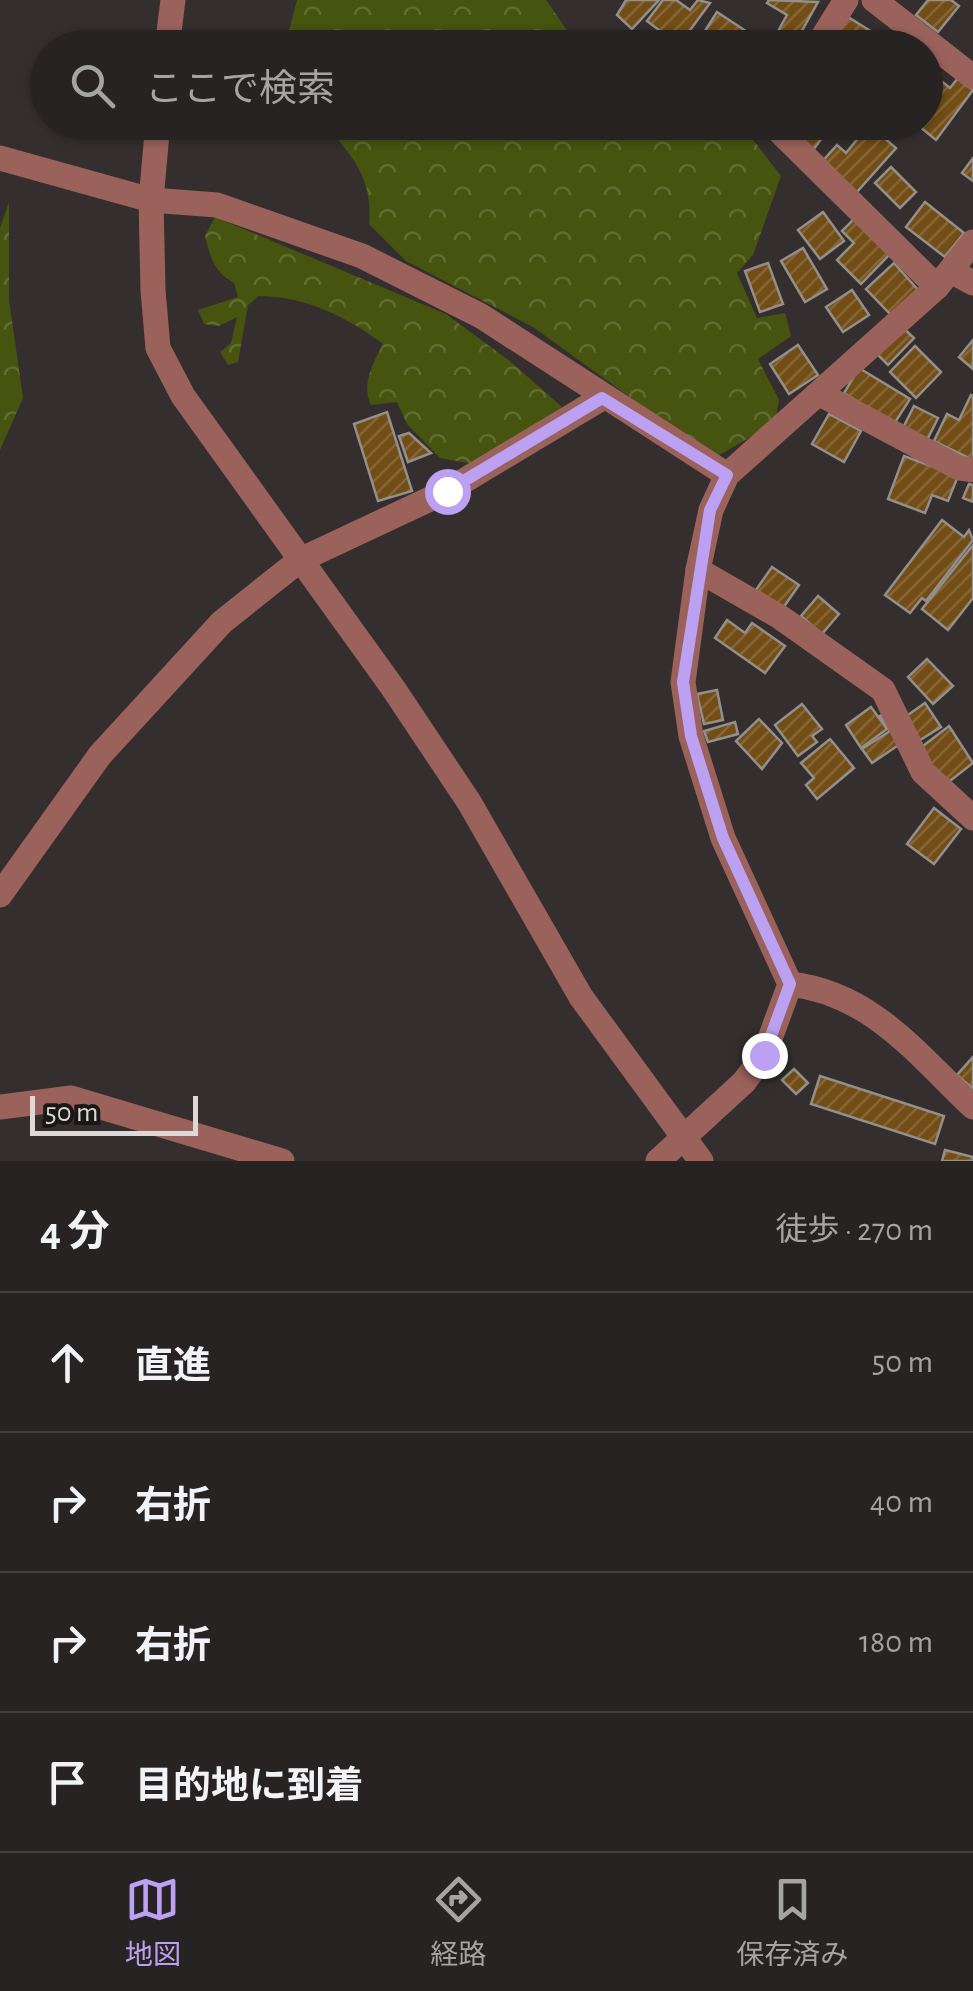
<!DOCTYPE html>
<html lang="ja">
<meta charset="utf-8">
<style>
body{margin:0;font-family:"Alegreya Sans","Noto Sans JP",sans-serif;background:#2f2b2a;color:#f1f3f6}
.scale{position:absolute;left:30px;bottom:25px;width:168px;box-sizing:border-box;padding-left:10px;border:5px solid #dcd9d8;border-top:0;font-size:28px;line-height:35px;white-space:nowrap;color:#dcd9d8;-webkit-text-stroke:8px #1a1817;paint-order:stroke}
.stop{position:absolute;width:30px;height:30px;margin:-22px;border:8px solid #bca0f2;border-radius:50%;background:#fff}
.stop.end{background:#bca0f2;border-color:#fff;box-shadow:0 2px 10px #0008}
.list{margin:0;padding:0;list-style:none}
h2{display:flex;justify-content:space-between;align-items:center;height:130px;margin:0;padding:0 40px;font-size:42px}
h2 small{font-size:32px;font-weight:400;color:#a4a4a5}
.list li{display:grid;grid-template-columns:65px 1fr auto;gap:30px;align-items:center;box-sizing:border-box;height:140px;padding:0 40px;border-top:2px solid #434040}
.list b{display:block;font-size:38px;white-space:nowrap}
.list em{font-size:32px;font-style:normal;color:#a4a4a5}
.icon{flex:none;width:55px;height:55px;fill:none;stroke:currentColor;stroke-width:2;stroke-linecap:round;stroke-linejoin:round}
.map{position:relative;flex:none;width:973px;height:1161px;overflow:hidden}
.search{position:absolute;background:#272322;box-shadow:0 2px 8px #0004;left:30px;right:30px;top:30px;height:110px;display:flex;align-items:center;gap:25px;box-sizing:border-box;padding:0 35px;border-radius:55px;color:#a4a4a5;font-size:38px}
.sheet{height:690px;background:#272322}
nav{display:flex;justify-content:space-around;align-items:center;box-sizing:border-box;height:140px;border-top:2px solid #434040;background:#272322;font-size:28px;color:#a4a4a5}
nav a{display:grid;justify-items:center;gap:5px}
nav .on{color:#bca0f2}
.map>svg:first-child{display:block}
</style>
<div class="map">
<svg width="973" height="1161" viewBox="0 0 973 1161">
<defs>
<pattern id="forest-crowns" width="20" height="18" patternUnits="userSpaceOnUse" patternTransform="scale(2.5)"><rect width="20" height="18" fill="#47540f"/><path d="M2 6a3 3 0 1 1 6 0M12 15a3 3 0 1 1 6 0" fill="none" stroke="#616c31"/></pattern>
<pattern id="building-hatch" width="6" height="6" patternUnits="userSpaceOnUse" patternTransform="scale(2.5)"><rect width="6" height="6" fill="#724d15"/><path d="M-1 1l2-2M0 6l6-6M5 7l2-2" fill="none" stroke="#866636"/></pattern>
</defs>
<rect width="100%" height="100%" fill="#342f2e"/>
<g fill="url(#forest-crowns)">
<path d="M297,0H546L577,45L584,47H285Z"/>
<path d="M321,123H740L781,176L753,255L737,273L757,318L785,313L791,336L758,359L779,400L775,423L714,458L533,327L406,261L369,224C374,180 351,151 321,123Z"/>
<path d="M9,202V300L23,398L0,450V228Z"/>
<path d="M215,217L446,314L511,362L562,407L474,464L440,458L407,424L397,402L371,405C361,384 373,364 383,344C348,317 304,296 259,296L248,305L238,362L228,365L220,352L231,343L237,317L219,326L204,324L198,310L238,297L234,283C213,271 211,258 205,236Z"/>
</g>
<g fill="url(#building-hatch)" stroke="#938f8b" stroke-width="2.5">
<path d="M626,0H659L632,29L617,15Z"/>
<path d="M663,0H676L690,10L698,0L710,3L679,45L647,21Z"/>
<path d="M769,0L818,2L795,43L777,33L787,15L767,3Z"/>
<path d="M928,0H951L959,6L938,32L916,15Z"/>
<path d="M717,12L755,37L748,48H694Z"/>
<path d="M848,17L880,37L873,48H845L834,40Z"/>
<path d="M926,69L950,88L958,78L973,90L936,140L914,122H926Z"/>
<path d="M777,122H834L813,150Z"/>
<path d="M869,125L896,148L856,193L821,163L837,145L846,153Z"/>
<path d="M973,158V181L962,173Z"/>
<path d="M891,167L916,192L900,208L875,183Z"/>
<path d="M925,202L964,233L945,257L906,227Z"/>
<path d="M823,212L844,241L820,259L798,230Z"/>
<path d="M854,219L890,254L861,284L837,260L854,243L842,231Z"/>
<path d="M803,248L827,289L805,302L781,261Z"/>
<path d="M768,263L783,304L760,312L745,271Z"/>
<path d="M894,263L919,291L892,316L866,289Z"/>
<path d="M852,290L869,315L843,332L826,307Z"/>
<path d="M901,326L914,338L888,365L875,352Z"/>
<path d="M973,340V369L959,357Z"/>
<path d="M798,345L818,375L789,394L770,364Z"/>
<path d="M915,346L941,372L916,398L890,372Z"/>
<path d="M859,368L910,399L894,424L844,393Z"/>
<path d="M971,395L973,396V460L934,441L947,414L959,420Z"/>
<path d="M914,406L938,418L926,442L902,430Z"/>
<path d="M387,412L412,491L378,501L354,424Z"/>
<path d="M829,414L861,431L844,462L812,444Z"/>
<path d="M409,433L431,453L408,462L399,436Z"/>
<path d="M904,456L958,476L948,501L932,495L925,513L888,499Z"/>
<path d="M969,484L973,485V502L963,498Z"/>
<path d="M942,520L964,537L969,530L973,540L926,601L922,598L910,613L885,595Z"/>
<path d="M973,545V598L948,630L922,609Z"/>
<path d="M772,567L799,585L783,608L756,590Z"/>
<path d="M818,596L839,614L822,634L801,616Z"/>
<path d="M727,620L745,633L752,623L785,646L765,673L715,638Z"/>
<path d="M927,659L953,686L933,704L908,677Z"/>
<path d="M717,690L723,720L704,724L697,694Z"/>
<path d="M925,703L941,727L920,740L905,717Z"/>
<path d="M802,704L822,729L812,736L817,742L798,756L775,725Z"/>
<path d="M871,707L887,729L861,748L846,725Z"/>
<path d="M887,712L906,740L872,763L862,749L890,731L880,716Z"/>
<path d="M759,719L782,743L762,769L736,741Z"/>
<path d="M735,722L738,734L708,742L704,731Z"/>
<path d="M949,726L973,763L946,784L919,749Z"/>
<path d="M830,739L854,768L817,799L806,785L814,778L801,763Z"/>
<path d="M934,808L961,829L934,864L907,844Z"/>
<path d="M973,1057V1089L957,1075Z"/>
<path d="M794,1069L808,1083L796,1094L782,1080Z"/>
<path d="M820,1076L944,1116L935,1144L811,1104Z"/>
<path d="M945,1150L973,1157V1161H942Z"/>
</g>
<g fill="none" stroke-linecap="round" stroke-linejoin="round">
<g stroke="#9a625b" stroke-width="25">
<path d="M874,0L973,77"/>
<path d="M167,48L173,0"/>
<path d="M816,48L846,0"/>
<path d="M158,122L151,200L153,290L158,348L183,396L393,688L469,802L581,997L701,1161"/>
<path d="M770,122L937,287"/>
<path d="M0,158L151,200L217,205L362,256L481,316L727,475"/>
<path d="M951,271L973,283"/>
<path d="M820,394L959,468L973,470"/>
<path d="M698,570L780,617L883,690L923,772L973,818"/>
<path d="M0,895L100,755L222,622L300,560L447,491L602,398"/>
<path d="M790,984C871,993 917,1054 973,1107"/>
<path d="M0,1107L71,1098L282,1161"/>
<path d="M658,1161L744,1082L764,1055L790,984L723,838L691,736L683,682L698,570L711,510L727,475L937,287L973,242"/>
</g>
</g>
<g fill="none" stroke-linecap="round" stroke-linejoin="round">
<path stroke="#bca0f2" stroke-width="12" d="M447,491L602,398L727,475L710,510L683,682L691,736L723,838L790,984L764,1055"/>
</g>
</svg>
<div class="scale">50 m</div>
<div class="stop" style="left:447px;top:491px"></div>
<div class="stop end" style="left:764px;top:1055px"></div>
<div class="search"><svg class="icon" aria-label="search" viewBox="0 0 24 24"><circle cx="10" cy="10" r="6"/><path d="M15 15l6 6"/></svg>ここで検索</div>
</div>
<section class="sheet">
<h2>4 分<small>徒歩 · 270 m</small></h2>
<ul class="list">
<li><svg class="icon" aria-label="ahead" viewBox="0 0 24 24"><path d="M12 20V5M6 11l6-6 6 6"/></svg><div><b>直進</b></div><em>50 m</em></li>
<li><svg class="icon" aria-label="right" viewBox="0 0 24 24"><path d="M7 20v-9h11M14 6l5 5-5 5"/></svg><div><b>右折</b></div><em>40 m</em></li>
<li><svg class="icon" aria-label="right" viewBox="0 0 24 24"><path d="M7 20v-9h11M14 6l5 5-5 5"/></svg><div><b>右折</b></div><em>180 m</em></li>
<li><svg class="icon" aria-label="arrive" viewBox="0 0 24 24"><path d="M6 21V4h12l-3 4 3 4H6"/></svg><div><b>目的地に到着</b></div></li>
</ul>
</section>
<nav>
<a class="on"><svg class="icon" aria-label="map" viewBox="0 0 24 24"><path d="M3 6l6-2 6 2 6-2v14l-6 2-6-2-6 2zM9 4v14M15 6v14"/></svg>地図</a>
<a><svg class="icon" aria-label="directions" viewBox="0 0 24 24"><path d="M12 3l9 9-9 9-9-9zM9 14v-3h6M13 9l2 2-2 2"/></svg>経路</a>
<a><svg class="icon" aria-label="saved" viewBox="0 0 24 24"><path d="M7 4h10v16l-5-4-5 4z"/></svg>保存済み</a>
</nav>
